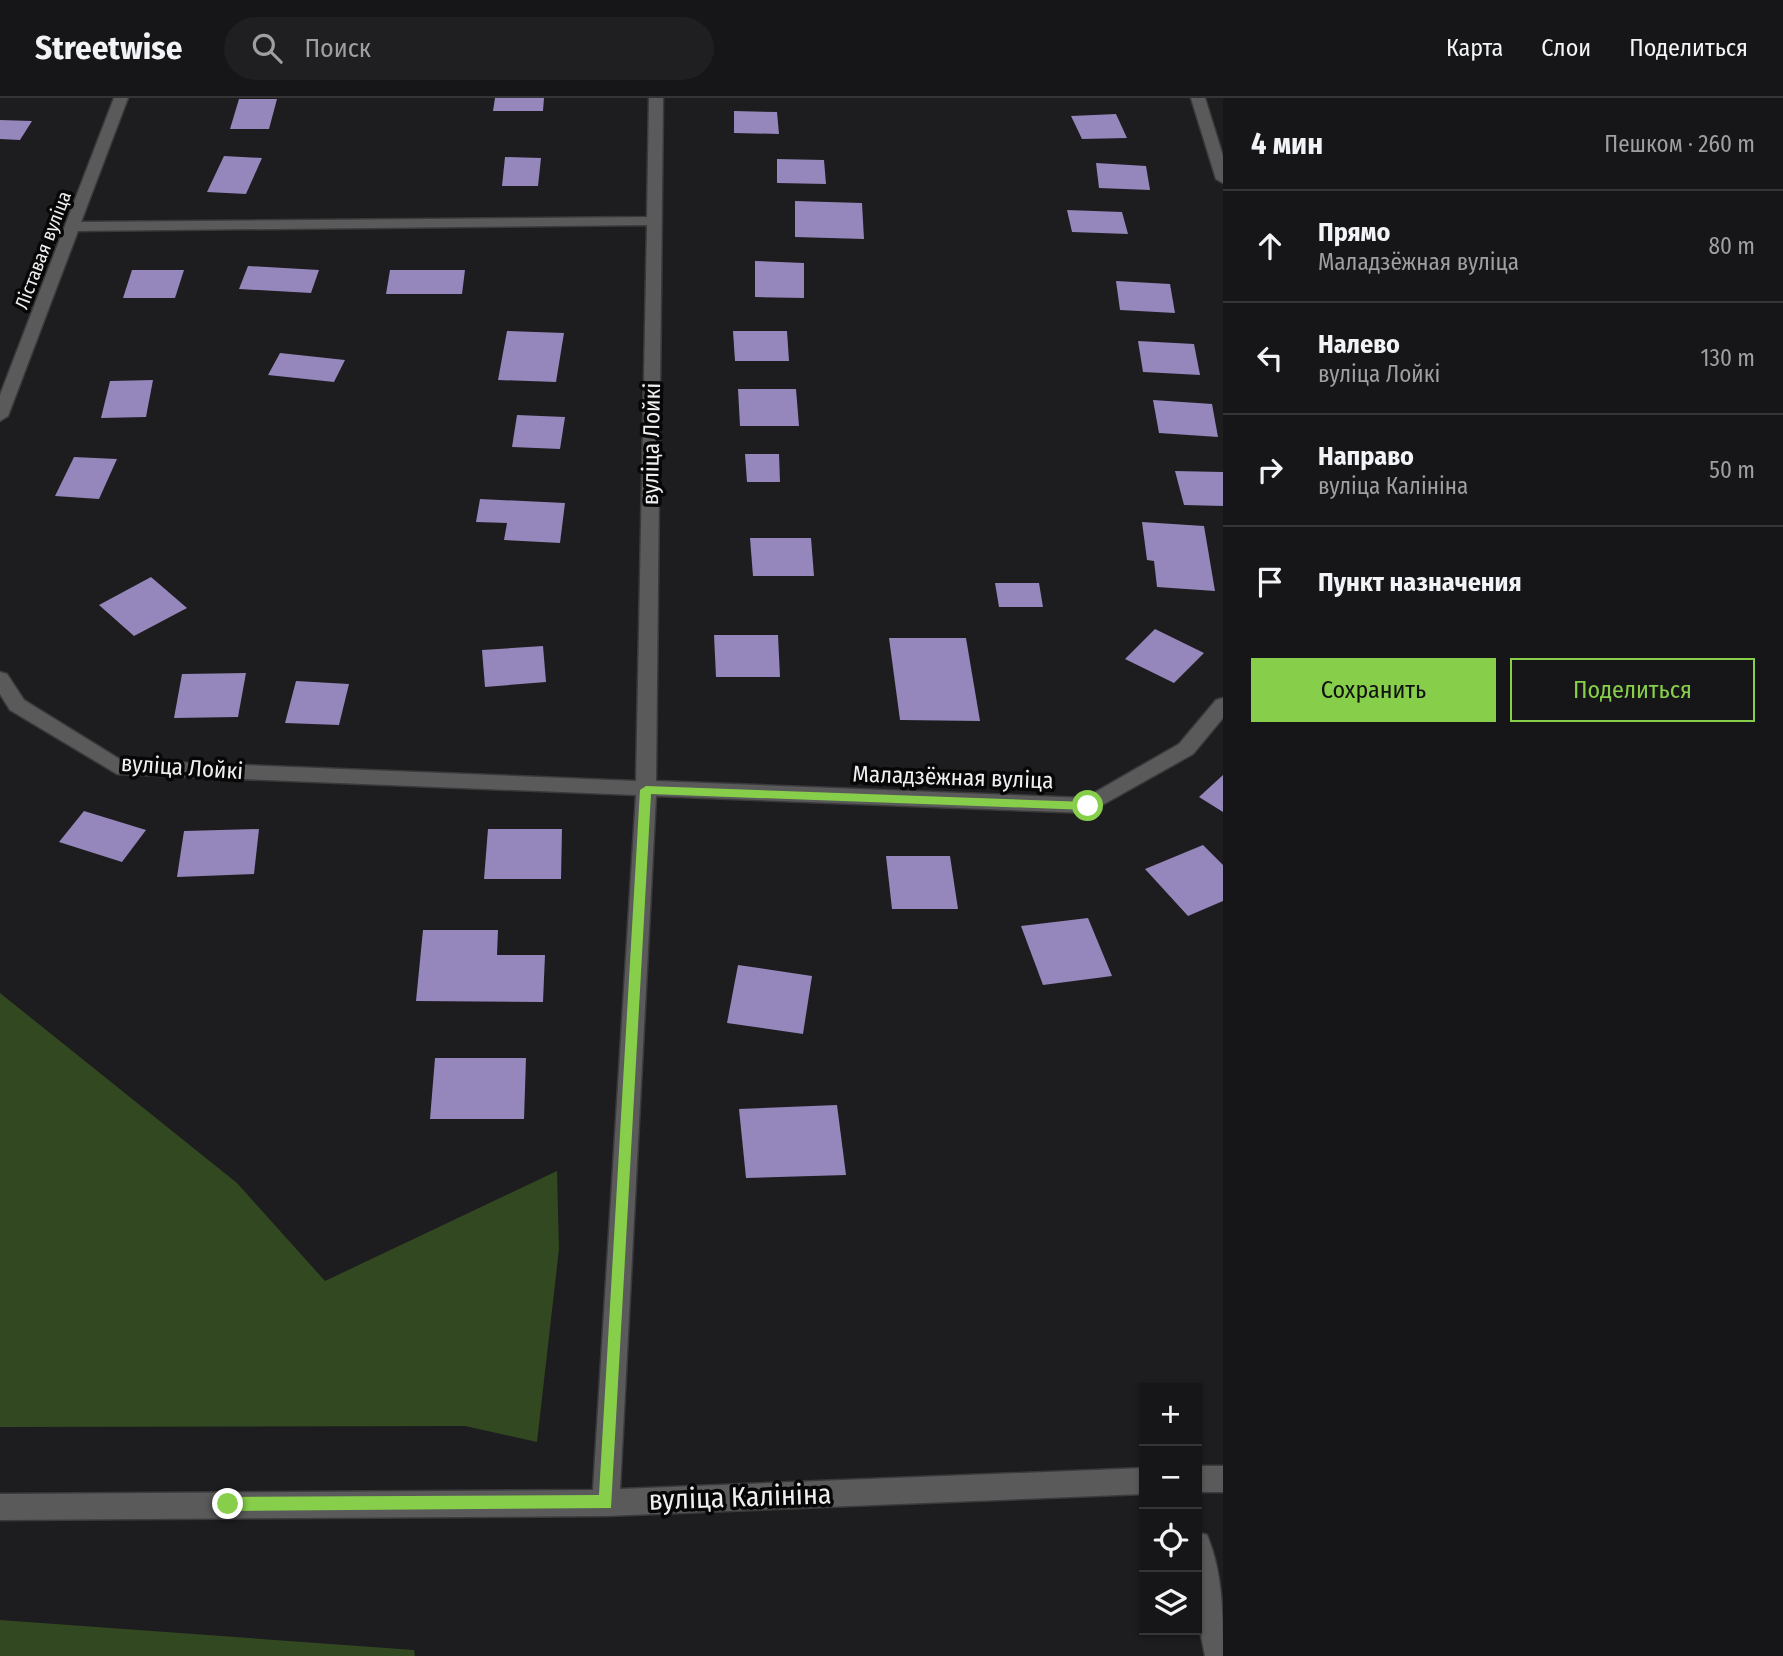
<!DOCTYPE html>
<html lang="ru">
<meta charset="utf-8">
<style>
body{margin:0;font-family:"Fira Sans Condensed",sans-serif;background:#1f1e20;color:#f1f3f6}
.controls{position:absolute;right:21px;bottom:21px;display:grid;overflow:hidden;border-radius:0px;box-shadow:0 2px 5px #0004}
.controls button{width:63px;height:63px;display:grid;place-items:center;padding:0;border:0;border-bottom:2px solid #353436;background:#161517;color:#f1f3f6;font:35px sans-serif}
.stop{position:absolute;width:21px;height:21px;margin:-16px;border:5px solid #87cf4a;border-radius:50%;background:#fff}
.stop.end{background:#87cf4a;border-color:#fff;box-shadow:0 2px 7px #0008}
.list{margin:0;padding:0;list-style:none}
h2{display:flex;justify-content:space-between;align-items:center;height:91px;margin:0;padding:0 28px;font-size:30px}
h2 small{font-size:23px;font-weight:400;color:#9e9fa1}
.list li{display:grid;grid-template-columns:46px 1fr auto;gap:21px;align-items:center;box-sizing:border-box;height:112px;padding:0 28px;border-top:2px solid #353436}
.list b{display:block;font-size:26px;white-space:nowrap}
.list p{margin:0;font-size:23px;white-space:nowrap;color:#9e9fa1}
.list em{font-size:23px;font-style:normal;color:#9e9fa1}
.actions{display:flex;gap:14px;padding:21px 28px}
.actions a{flex:1;padding:16px 0;border:2px solid #87cf4a;border-radius:0px;text-align:center;font-size:24px;color:#87cf4a}
.actions .main{background:#87cf4a;color:#111}
.icon{flex:none;width:38px;height:38px;fill:none;stroke:currentColor;stroke-width:2;stroke-linecap:round;stroke-linejoin:round}
.map{position:relative;flex:none;width:1223px;height:1558px;overflow:hidden}
header{display:flex;align-items:center;gap:42px;box-sizing:border-box;height:98px;padding:0 35px;background:#161517;border-bottom:2px solid #353436}
header strong{font-size:33px}
nav{display:flex;gap:38px;margin-inline-start:auto;font-size:24px}
.search{width:490px;height:63px;background:#1f1e20;display:flex;align-items:center;gap:18px;box-sizing:border-box;padding:0 24px;border-radius:38px;color:#9e9fa1;font-size:26px}
main{display:flex}
aside{flex:1;background:#161517}
.map>svg:first-child{display:block}
</style>
<header>
<strong>Streetwise</strong>
<div class="search"><svg class="icon" aria-label="search" viewBox="0 0 24 24"><circle cx="10" cy="10" r="6"/><path d="M15 15l6 6"/></svg>Поиск</div>
<nav><a>Карта</a><a>Слои</a><a>Поделиться</a></nav>
</header>
<main>
<div class="map">
<svg width="1223" height="1558" viewBox="0 0 1223 1558">
<rect width="100%" height="100%" fill="#1d1c1f"/>
<g fill="#324821">
<path d="M0,895L237,1085L325,1183L557,1073L559,1151L537,1344L465,1328L0,1329Z"/>
<path d="M0,1522L414,1552L415,1558H0Z"/>
</g>
<g fill="#9586bb">
<path d="M495,0H544L543,13H493Z"/>
<path d="M239,1H277L269,31H230Z"/>
<path d="M734,13L777,14L779,36L734,35Z"/>
<path d="M1116,16L1127,40L1082,41L1071,18Z"/>
<path d="M0,22L32,23L20,42L0,41Z"/>
<path d="M224,58L262,60L246,96L207,94Z"/>
<path d="M505,59L541,60L538,88H502Z"/>
<path d="M777,61L824,62L826,86L777,85Z"/>
<path d="M1096,65L1146,68L1150,92L1099,90Z"/>
<path d="M795,103L862,105L864,141L795,139Z"/>
<path d="M1067,112L1122,114L1128,136L1072,134Z"/>
<path d="M755,163L804,165V200L755,199Z"/>
<path d="M248,168L319,172L311,195L239,191Z"/>
<path d="M132,172H184L175,200H123Z"/>
<path d="M390,172H465L462,196H386Z"/>
<path d="M1116,183L1170,186L1175,215L1120,212Z"/>
<path d="M507,233L564,235L556,284L498,282Z"/>
<path d="M733,233H787L789,263H735Z"/>
<path d="M1138,243L1194,246L1200,277L1143,274Z"/>
<path d="M280,255L345,262L334,284L268,277Z"/>
<path d="M153,282L146,319L101,320L110,283Z"/>
<path d="M738,291H796L799,328H740Z"/>
<path d="M1153,302L1212,306L1218,339L1159,335Z"/>
<path d="M517,317L565,319L560,351L512,349Z"/>
<path d="M745,356H779L780,384H747Z"/>
<path d="M74,359L117,361L99,401L55,398Z"/>
<path d="M1175,373L1223,374V408L1184,407Z"/>
<path d="M480,401L565,405L560,445L504,442L507,425L476,424Z"/>
<path d="M1142,424L1204,428L1215,493L1157,489L1154,463L1147,462Z"/>
<path d="M750,440H811L814,478H753Z"/>
<path d="M151,479L187,510L134,538L99,507Z"/>
<path d="M995,485H1039L1043,509H999Z"/>
<path d="M1155,531L1204,555L1174,585L1125,561Z"/>
<path d="M714,537H778L780,579H716Z"/>
<path d="M889,540H966L980,623L900,622Z"/>
<path d="M543,548L546,584L485,589L482,552Z"/>
<path d="M246,575L238,619L174,620L182,576Z"/>
<path d="M296,583L349,586L339,627L285,625Z"/>
<path d="M1223,677V714L1199,699Z"/>
<path d="M84,713L146,732L122,764L59,744Z"/>
<path d="M259,731L254,776L177,779L184,733Z"/>
<path d="M488,731H562L561,781H484Z"/>
<path d="M1203,747L1223,767V803L1188,818L1145,771Z"/>
<path d="M886,758H950L958,811H892Z"/>
<path d="M1088,820L1112,878L1043,887L1021,828Z"/>
<path d="M423,832H498L497,857H545L543,904L416,903Z"/>
<path d="M738,867L812,878L803,936L727,925Z"/>
<path d="M435,960H526L524,1021H430Z"/>
<path d="M837,1007L846,1077L746,1080L739,1011Z"/>
</g>
<g fill="none" stroke-linecap="round" stroke-linejoin="round">
<defs>
<g id="minor">
<path d="M114,0H128L81,124L647,119L649,0H663L656,683L1085,700L1179,646L1216,602L1223,600V620L1193,656L1088,715L656,698L620,1391L1144,1370V1396L606,1418L0,1422V1396L593,1392L636,697L117,676L10,612L0,596V574L7,576L24,602L121,662L636,683L647,127L78,133L8,318L0,323V297Z"/>
<path d="M1191,0H1205L1223,58V85L1216,81Z"/>
<rect x="1197" y="1368" width="26" height="26"/>
<path d="M1197,1434L1207,1437C1223,1475 1223,1518 1223,1558H1205L1197,1517Z"/>
</g>
</defs>
<use href="#minor" stroke="#3a393c" stroke-width="3"/>
<use href="#minor" fill="#595a59" fill-rule="evenodd"/>
</g>
<path fill="#87cf4a" d="M646,688L1088,704L1094,708L1088,712L651,696L611,1410L228,1413L222,1411L220,1406L222,1401L228,1399L599,1397L640,692Z"/>
<g text-anchor="middle" dominant-baseline="central" stroke-width="7" stroke-linejoin="round" paint-order="stroke">
<g font-size="19" fill="#efeef0" stroke="#070708">
<text transform="translate(43 152) rotate(-69)">Ліставая вуліца</text>
</g>
<g font-size="23" fill="#efeef0" stroke="#070708">
<text transform="translate(651 346) rotate(-89)">вуліца Лойкі</text>
<text transform="translate(182 669) rotate(4)">вуліца Лойкі</text>
<text transform="translate(953 679) rotate(2)">Маладзёжная вуліца</text>
</g>
<g font-size="28" fill="#efeef0" stroke="#070708">
<text transform="translate(740 1399) rotate(-2)">вуліца Калініна</text>
</g>
</g>
</svg>
<div class="controls">
<button>+</button>
<button>−</button>
<button><svg class="icon" aria-label="locate" viewBox="0 0 24 24"><circle cx="12" cy="12" r="6"/><path d="M12 2v4M12 18v4M2 12h4M18 12h4"/></svg></button>
<button><svg class="icon" aria-label="layers" viewBox="0 0 24 24"><path d="M12 4l9 5-9 5-9-5zM3 14l9 5 9-5"/></svg></button>
</div>
<div class="stop" style="left:1088px;top:708px"></div>
<div class="stop end" style="left:228px;top:1406px"></div>
</div>
<aside>
<h2>4 мин<small>Пешком · 260 m</small></h2>
<ul class="list">
<li><svg class="icon" aria-label="ahead" viewBox="0 0 24 24"><path d="M12 20V5M6 11l6-6 6 6"/></svg><div><b>Прямо</b><p>Маладзёжная вуліца</p></div><em>80 m</em></li>
<li><svg class="icon" aria-label="left" viewBox="0 0 24 24"><path d="M17 20v-9H6M10 6l-5 5 5 5"/></svg><div><b>Налево</b><p>вуліца Лойкі</p></div><em>130 m</em></li>
<li><svg class="icon" aria-label="right" viewBox="0 0 24 24"><path d="M7 20v-9h11M14 6l5 5-5 5"/></svg><div><b>Направо</b><p>вуліца Калініна</p></div><em>50 m</em></li>
<li><svg class="icon" aria-label="arrive" viewBox="0 0 24 24"><path d="M6 21V4h12l-3 4 3 4H6"/></svg><div><b>Пункт назначения</b></div></li>
</ul>
<div class="actions"><a class="main">Сохранить</a><a>Поделиться</a></div>
</aside>
</main>
